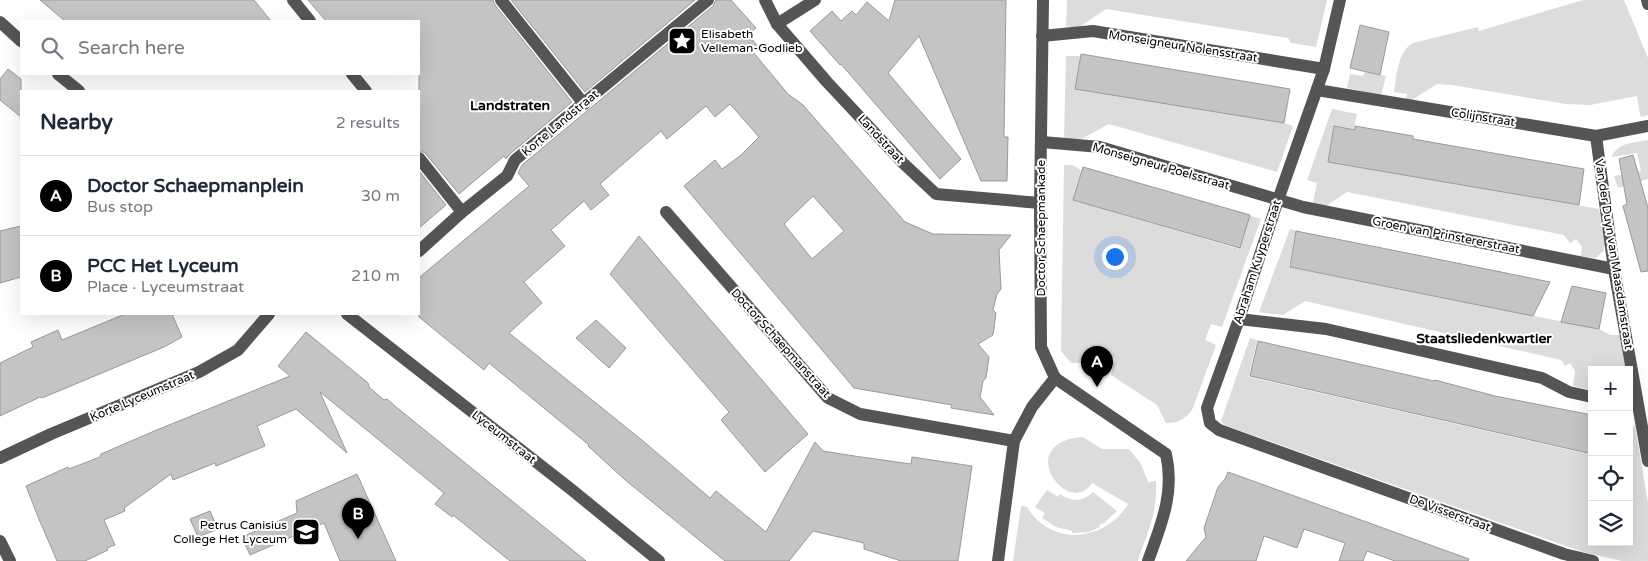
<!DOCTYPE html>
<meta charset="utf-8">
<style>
body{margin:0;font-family:"Varela Round",sans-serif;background:#f2f2f3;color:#1f2937}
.controls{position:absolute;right:15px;bottom:15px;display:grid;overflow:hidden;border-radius:0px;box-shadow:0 5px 20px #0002}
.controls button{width:45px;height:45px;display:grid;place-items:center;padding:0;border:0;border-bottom:1px solid #e0e1e3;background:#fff;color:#1f2937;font:25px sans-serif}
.you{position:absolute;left:1114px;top:256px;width:18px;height:18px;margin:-12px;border:4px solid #fff;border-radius:50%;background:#1a73e8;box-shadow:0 0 0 8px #1a73e833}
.badge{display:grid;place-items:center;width:32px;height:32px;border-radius:50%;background:#000;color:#fff;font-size:16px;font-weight:700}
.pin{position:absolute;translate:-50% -41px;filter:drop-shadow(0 1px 2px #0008)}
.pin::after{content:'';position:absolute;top:26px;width:18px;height:15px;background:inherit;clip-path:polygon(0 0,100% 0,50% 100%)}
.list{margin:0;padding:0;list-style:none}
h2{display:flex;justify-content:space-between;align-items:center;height:65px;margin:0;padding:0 20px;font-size:21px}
h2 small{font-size:16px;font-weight:400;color:#747a83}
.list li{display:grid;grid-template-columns:32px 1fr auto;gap:15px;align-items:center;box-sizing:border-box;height:80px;padding:0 20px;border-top:1px solid #e0e1e3}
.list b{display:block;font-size:19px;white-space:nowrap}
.list p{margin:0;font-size:16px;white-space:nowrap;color:#747a83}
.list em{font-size:16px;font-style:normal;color:#747a83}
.icon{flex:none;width:28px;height:28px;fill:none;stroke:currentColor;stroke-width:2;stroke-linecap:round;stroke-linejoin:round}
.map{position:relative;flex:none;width:1648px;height:561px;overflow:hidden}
.search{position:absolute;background:#fff;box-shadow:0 5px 20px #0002;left:20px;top:20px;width:400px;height:55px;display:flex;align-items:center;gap:12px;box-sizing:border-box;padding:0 18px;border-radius:0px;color:#747a83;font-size:19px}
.panel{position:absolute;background:#fff;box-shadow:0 5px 20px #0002;left:20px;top:90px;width:400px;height:225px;border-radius:0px}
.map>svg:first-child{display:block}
</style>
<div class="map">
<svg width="1648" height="561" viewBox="0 0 1648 561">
<rect width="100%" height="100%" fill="#fff"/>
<g fill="#dcdcdc">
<path d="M1067,0H1327L1316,47L1291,43L1288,38L1106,9L1078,28L1066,26Z"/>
<path d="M1583,0H1624L1648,58V115L1642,117L1640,115L1637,96L1590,105L1566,104L1452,85L1437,84L1412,100L1406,99L1407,94L1394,92C1397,76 1397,52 1413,43L1478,27L1479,31Z"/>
<path d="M1066,56H1080L1075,89L1284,123L1293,126L1277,172L1109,124L1081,139H1064Z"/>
<path d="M1365,72L1386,76L1381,95L1347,88L1350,74L1363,76Z"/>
<path d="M1332,109L1357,114L1354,129L1334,126L1328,162L1599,209L1605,244L1603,251L1596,258L1581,256L1582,247L1576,239L1570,243L1564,235L1347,192L1326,206L1313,203L1317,183L1307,180Z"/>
<path d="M1648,140V179L1618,188L1614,176L1641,171L1637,153L1612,157C1617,142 1635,143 1648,140Z"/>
<path d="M1064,165H1072L1081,170L1073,200L1239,249L1249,215L1261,219L1222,327L1211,324L1205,340L1216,345L1193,408C1187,418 1178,424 1166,423L1157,405L1111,375L1115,358L1107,356L1106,361L1110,362L1107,373L1093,363H1071L1061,351Z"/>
<path d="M1290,229L1296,231L1289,267L1599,329L1610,335H1620L1626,370H1592V390L1573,386L1575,371L1570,363L1565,366L1561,360L1305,301L1283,315L1259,312Z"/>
<path d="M1250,338L1257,340L1249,377L1592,455V542H1629V425L1635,426L1648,503V561H1622L1583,552L1224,425L1221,421Z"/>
<path d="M1083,437L1102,449H1129L1141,464L1148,482L1156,481C1158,511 1147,533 1138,561H1013L1021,506L1027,507C1051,547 1105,542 1128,504L1092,483C1069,520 1011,442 1083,437Z"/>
<path d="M1047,490L1058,497L1060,494C1071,502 1083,502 1093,492L1117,511L1104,523L1099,525L1100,527L1089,532L1072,533V531L1056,527L1042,518L1045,513L1035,507Z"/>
</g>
<g fill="#c4c4c4" stroke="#999" fill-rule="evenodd">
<path d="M40,0H254L271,21H65Z"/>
<path d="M308,0H493L495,5L572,102L510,154L506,159L504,156L459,194L425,153L419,150V21H326Z"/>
<path d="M511,0H695L585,92Z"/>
<path d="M716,0H731L756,28L748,34L758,47L753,52L788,94L803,105L905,222L933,234L1011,235L999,250L1001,289L997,294L993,310L996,313L993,335L978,344L989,357L986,378L983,381L980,397L994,415L951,408L952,405L854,388L684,186L715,160L722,169L740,156L759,137L730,104L715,117L706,106L667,139L661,131L600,184L609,195L591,210L584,201L551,230L565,246L524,282L542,303L509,333L643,441L710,498L716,491L766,532L815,442L823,451L854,456L911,464L912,457L972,466L958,561H901L864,549V543L813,531L789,561H725L624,479L588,446L589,445L489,363L484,370L419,317V280L421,276L529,186L518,173L522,165L713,6ZM813,196L844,231L812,259L784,224Z"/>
<path d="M895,0H1006L1004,137H1008L1007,181H981L919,36L888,73L961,159L940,179L841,64L840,65L810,31L832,11L841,21L852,11L856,15L867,2L889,21Z"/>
<path d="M1360,25L1389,32L1380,75L1350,68Z"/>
<path d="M1081,54L1290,89L1284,123L1075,89Z"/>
<path d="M8,69L21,79V117L0,100V79Z"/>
<path d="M1334,126L1355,130V126L1413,136V139L1584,169L1579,205L1328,162Z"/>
<path d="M1633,155L1648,208V271L1641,272L1623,206L1627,204L1619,159Z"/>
<path d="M1083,167L1250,215L1240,248L1073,200Z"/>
<path d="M419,171L446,205L419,228Z"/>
<path d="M21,226V277L0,283V231Z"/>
<path d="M1296,231L1427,257L1550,282L1533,316L1290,267Z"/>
<path d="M639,236L808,434L765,472L721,420L729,412L610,274Z"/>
<path d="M1572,286L1606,293L1599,329L1561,322Z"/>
<path d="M125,314H172L182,337L164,347L42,398L40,397L0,416V363L33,347L31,342L58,330L62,340Z"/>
<path d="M596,320L626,348L609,368L576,338Z"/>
<path d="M306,332L368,383L369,387L384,400L387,399L395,406L586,561H510L453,515L452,517L435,504L444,493L320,392L347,453L296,409L257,426L265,446L216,466L215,463L173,480L171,474L124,508L125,511L104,520L115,545L107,548L108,550L85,561H57L38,517L26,486L68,467L69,469L100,457L101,454L159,429L290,376L278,366Z"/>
<path d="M1258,341L1434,381L1435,380L1495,396L1592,415V454L1250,376Z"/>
<path d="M1228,472L1469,559L1468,561H1395L1367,551L1363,561H1339L1345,543L1304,529L1297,548L1264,536L1256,561H1186L1206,537L1204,528L1218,487L1225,479Z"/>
<path d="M357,474L396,561H340L324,523L250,555L242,537L297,513L296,501Z"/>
<path d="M210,511L218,529L198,537L190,519Z"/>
</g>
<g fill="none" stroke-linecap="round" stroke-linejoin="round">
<g stroke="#555" stroke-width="12">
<path d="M293,0L310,21"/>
<path d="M501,0L584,104"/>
<path d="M765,0L777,24L827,82L903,163L936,194L1040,203"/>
<path d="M1043,0L1040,203L1041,347L1055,378"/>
<path d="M1340,0L1324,69L1278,200L1239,319L1207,408L1210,423L1219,430L1564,554L1593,561"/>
<path d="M1647,0L1648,4"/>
<path d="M0,22L21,41"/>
<path d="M777,24L815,0"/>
<path d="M1042,36L1093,31L1324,69"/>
<path d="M58,74L79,91"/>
<path d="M352,74L366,91"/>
<path d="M1317,90L1596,136L1648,126"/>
<path d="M1596,136L1614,269L1648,461"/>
<path d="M1042,142L1100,147L1303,207L1614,269"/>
<path d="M419,158L462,212"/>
<path d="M666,212L828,398L860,414L1014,441"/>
<path d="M419,251L462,212L507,176L515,160L708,0"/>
<path d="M347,314L572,490L659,561"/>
<path d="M1239,319L1326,329L1542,378L1569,392L1592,397"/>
<path d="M1055,378L1166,454C1175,493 1161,525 1148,561"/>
<path d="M0,458L51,434L199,372L238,350L269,314"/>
<path d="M0,541L10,561"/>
<path d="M998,561L1014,441L1032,407L1055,378"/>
</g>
</g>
<defs>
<symbol id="sight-square" viewBox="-11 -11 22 22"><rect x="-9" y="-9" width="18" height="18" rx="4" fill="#000" stroke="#fff"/><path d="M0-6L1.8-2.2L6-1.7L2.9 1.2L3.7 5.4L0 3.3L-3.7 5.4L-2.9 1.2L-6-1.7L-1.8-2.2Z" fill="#fff"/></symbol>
<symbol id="school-square" viewBox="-11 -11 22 22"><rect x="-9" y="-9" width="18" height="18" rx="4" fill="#000" stroke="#fff"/><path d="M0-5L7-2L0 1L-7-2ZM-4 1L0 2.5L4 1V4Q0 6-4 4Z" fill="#fff"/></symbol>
</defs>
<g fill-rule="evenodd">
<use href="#sight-square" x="666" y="25" width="32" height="32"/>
<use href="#school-square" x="290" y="516" width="32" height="32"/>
</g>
<g text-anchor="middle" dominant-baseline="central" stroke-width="4" stroke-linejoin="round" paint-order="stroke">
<g font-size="12" fill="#000" stroke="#fff" text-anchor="start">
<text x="701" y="34">Elisabeth<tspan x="701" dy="14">Velleman-Godlieb</tspan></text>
<text x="287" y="525" text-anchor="end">Petrus Canisius<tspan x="287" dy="14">College Het Lyceum</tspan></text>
</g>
<g font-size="12" fill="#000" stroke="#fff">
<text transform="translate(1183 46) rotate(9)">Monseigneur Nolensstraat</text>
<text transform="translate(1483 117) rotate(9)">Colijnstraat</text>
<text transform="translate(560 123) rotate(-40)">Korte Landstraat</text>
<text transform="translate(881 139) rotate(47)">Landstraat</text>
<text transform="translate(1161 166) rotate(16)">Monseigneur Poelsstraat</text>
<text transform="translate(1041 228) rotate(-90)">Doctor Schaepmankade</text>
<text transform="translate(1446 235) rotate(11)">Groen van Prinstererstraat</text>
<text transform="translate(1614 254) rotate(81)">Van der Duyn van Maasdamstraat</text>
<text transform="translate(1257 262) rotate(-72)">Abraham Kuyperstraat</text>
<text transform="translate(781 343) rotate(48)">Doctor Schaepmanstraat</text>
<text transform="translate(142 396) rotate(-23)">Korte Lyceumstraat</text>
<text transform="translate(504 437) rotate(38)">Lyceumstraat</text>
<text transform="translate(1450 513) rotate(20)">De Visserstraat</text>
</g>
<g font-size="14" font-weight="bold" fill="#000" stroke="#fff">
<text x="510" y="105">Landstraten</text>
<text x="1484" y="338">Staatsliedenkwartier</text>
</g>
</g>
</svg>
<div class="controls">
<button>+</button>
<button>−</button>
<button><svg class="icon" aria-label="locate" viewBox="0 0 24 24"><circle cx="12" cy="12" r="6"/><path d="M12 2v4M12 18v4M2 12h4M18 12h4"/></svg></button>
<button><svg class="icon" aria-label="layers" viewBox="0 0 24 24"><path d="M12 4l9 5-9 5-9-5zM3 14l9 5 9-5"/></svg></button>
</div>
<div class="you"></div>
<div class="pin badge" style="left:1097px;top:387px">A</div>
<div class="pin badge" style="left:358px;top:539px">B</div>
<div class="search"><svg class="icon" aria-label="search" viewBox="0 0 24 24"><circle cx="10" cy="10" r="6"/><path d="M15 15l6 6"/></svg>Search here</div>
<section class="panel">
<h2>Nearby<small>2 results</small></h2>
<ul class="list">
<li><span class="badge">A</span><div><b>Doctor Schaepmanplein</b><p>Bus stop</p></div><em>30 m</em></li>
<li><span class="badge">B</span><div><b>PCC Het Lyceum</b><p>Place · Lyceumstraat</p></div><em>210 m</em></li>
</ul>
</section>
</div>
